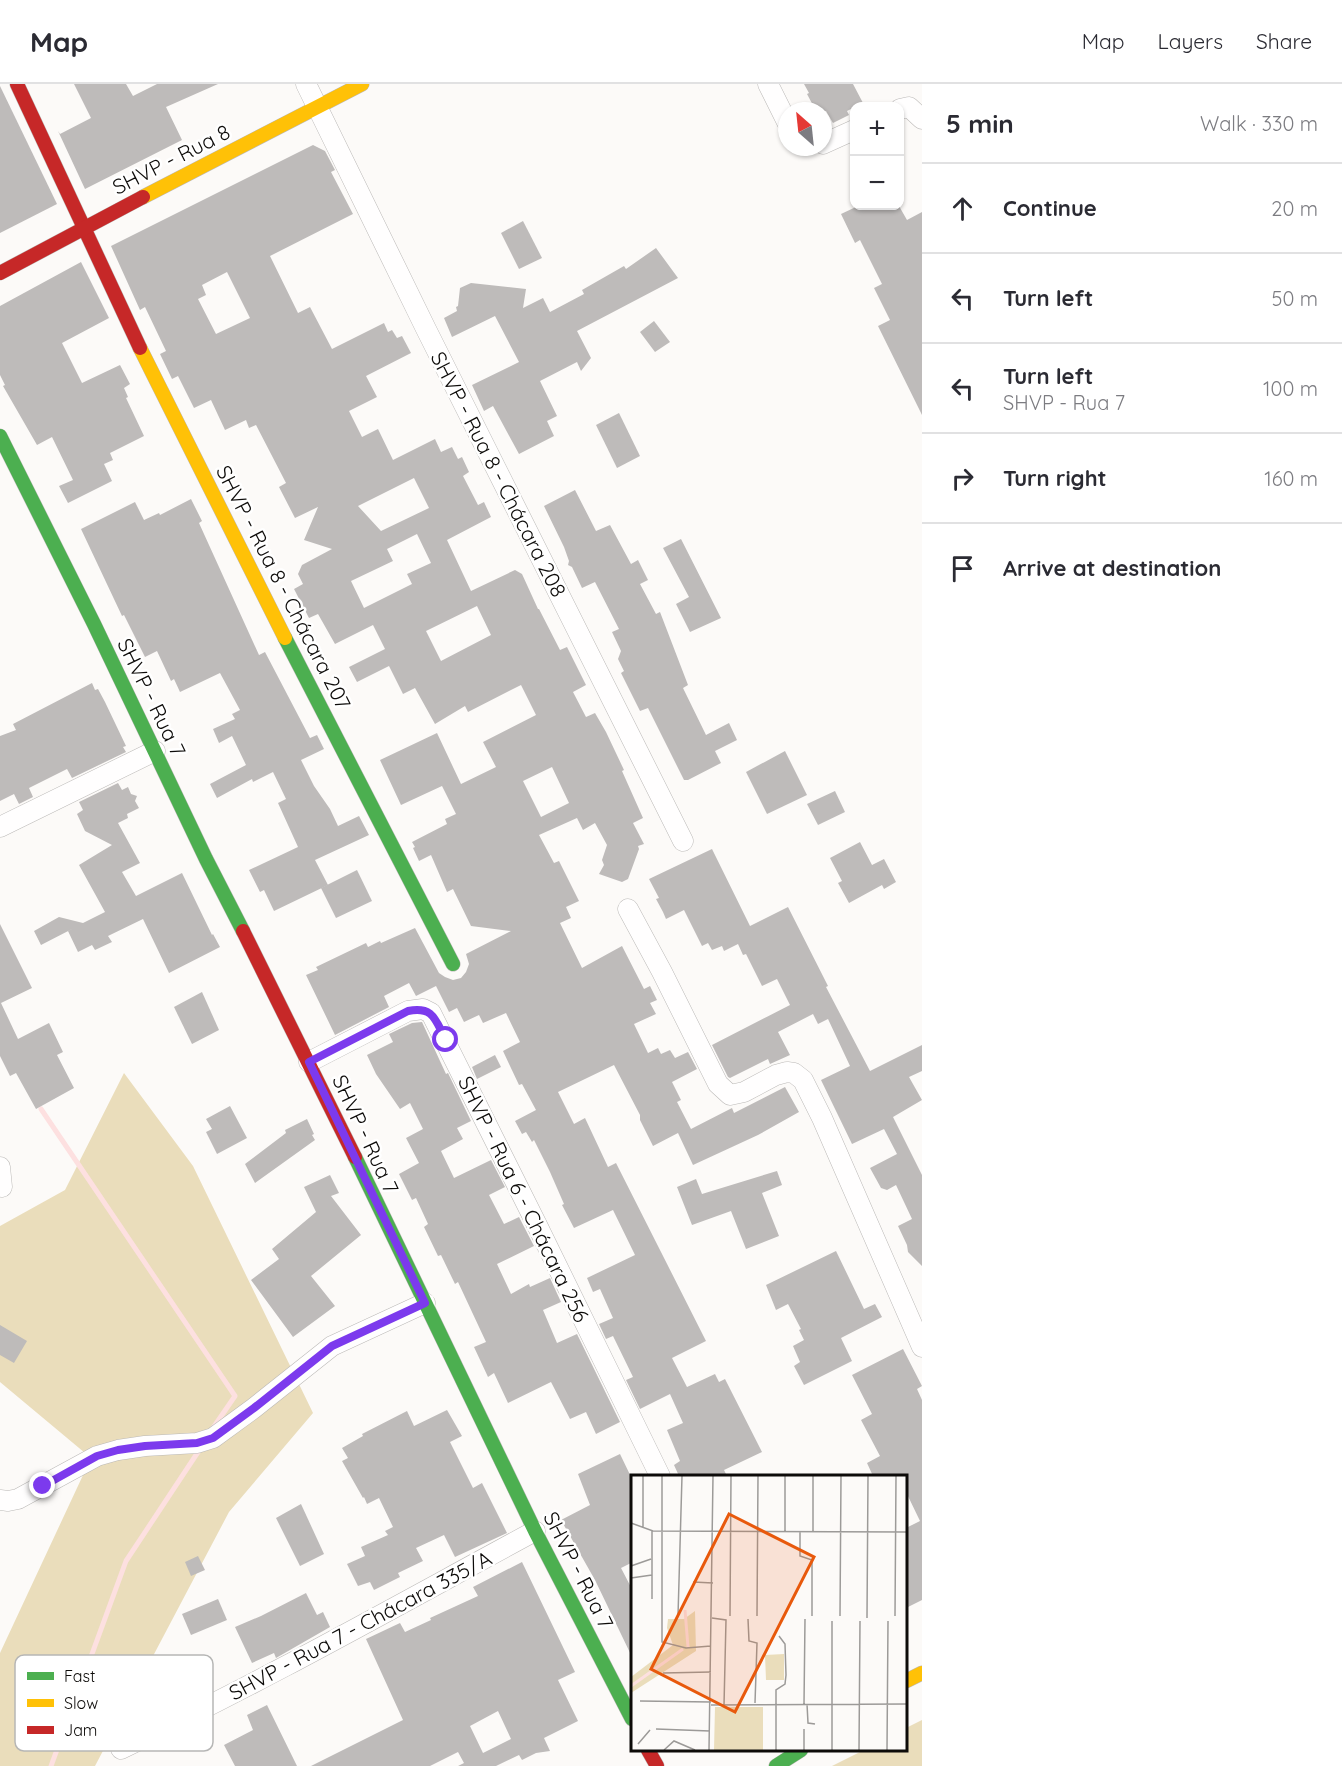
<!DOCTYPE html>
<meta charset="utf-8">
<style>
body{margin:0;font-family:Quicksand,sans-serif;background:#f2f2f3;color:#2b2b33}
.controls{position:absolute;right:18px;top:18px;display:grid;overflow:hidden;border-radius:12px;box-shadow:0 2px 4px #0004}
.controls button{width:54px;height:54px;display:grid;place-items:center;padding:0;border:0;border-bottom:2px solid #e1e1e2;background:#fff;color:#2b2b33;font:30px sans-serif}
.compass{position:absolute;left:778px;top:18px;width:54px;height:54px;border-radius:50%;background:#fff;box-shadow:0 2px 4px #0004;rotate:333deg}
.stop{position:absolute;width:18px;height:18px;margin:-14px;border:4px solid #7c3aed;border-radius:50%;background:#fff}
.stop.end{background:#7c3aed;border-color:#fff;box-shadow:0 2px 6px #0008}
.list{margin:0;padding:0;list-style:none}
h2{display:flex;justify-content:space-between;align-items:center;height:78px;margin:0;padding:0 24px;font-size:26px}
h2 small{font-size:20px;font-weight:400;color:#7c7c81}
.list li{display:grid;grid-template-columns:39px 1fr auto;gap:18px;align-items:center;box-sizing:border-box;height:90px;padding:0 24px;border-top:2px solid #e1e1e2}
.list b{display:block;font-size:22px;white-space:nowrap}
.list p{margin:0;font-size:20px;white-space:nowrap;color:#7c7c81}
.list em{font-size:20px;font-style:normal;color:#7c7c81}
.icon{flex:none;width:33px;height:33px;fill:none;stroke:currentColor;stroke-width:2;stroke-linecap:round;stroke-linejoin:round}
.map{position:relative;flex:none;width:922px;height:1682px;overflow:hidden}
header{display:flex;align-items:center;gap:36px;box-sizing:border-box;height:84px;padding:0 30px;background:#fff;border-bottom:2px solid #e1e1e2}
header strong{font-size:28px}
nav{display:flex;gap:33px;margin-inline-start:auto;font-size:21px}
main{display:flex}
aside{flex:1;background:#fff}
.map>svg:first-child{display:block}
</style>
<header>
<strong>Map</strong>
<nav><a>Map</a><a>Layers</a><a>Share</a></nav>
</header>
<main>
<div class="map">
<svg width="922" height="1682" viewBox="0 0 922 1682">
<rect width="100%" height="100%" fill="#fcfaf8"/>
<g fill="#eaddbb">
<path d="M124,989L193,1082L313,1329L229,1428L95,1682H0V1569L91,1374L0,1298V1142L65,1106Z"/>
<path d="M922,1636V1682H832L864,1666H906V1644Z"/>
</g>
<g fill="none" stroke-linecap="round" stroke-linejoin="round">
<g stroke="#fde0e0" stroke-width="5">
<path d="M41,1025L235,1312L213,1344"/>
<path d="M51,1682L126,1477L200,1365"/>
</g>
</g>
<g fill="#bebbba" fill-rule="evenodd">
<path d="M74,0H126L133,12L157,0H218L166,23L182,56L85,105L58,47L60,50L91,34Z"/>
<path d="M804,0H853L863,19L847,27L849,31L833,39L826,27H816L807,10L809,9Z"/>
<path d="M0,2L57,120L0,149Z"/>
<path d="M313,61L325,67L335,86L331,88L353,130L270,172L298,229L310,223L332,265L384,239L388,248L392,246L397,254L402,252L411,269L366,292L377,313L349,327L362,353L378,345L393,376L435,355L441,368L452,363L458,375L462,373L469,388L463,392L478,421L484,418L491,433L447,456L471,507L515,486L522,490L538,525H539L560,566L567,563L586,601L573,608L586,633L595,629L606,648L624,686L622,687L643,734L633,739L644,760L638,762L639,765L628,795L622,798L599,790L604,781L602,776L607,761L595,739L583,746L577,734L539,751L554,779L559,777L579,817L566,823L571,834L560,839L582,884L622,862L644,905L650,902L657,916L650,919L656,930L634,940L648,969L658,964L661,970L670,966L675,974L688,968L697,985L672,998L681,1016L677,1018L691,1045L732,1024L734,1029L785,1003L799,1028L758,1051L693,1081L678,1049L653,1062L640,1036V1031L614,981L558,1008L574,1040L585,1034L608,1083L616,1079L706,1257L672,1274L687,1303L715,1290L719,1298L725,1295L762,1368L724,1386L727,1392H679L674,1381L680,1377L667,1346L683,1339L670,1310L640,1325L626,1296L633,1293L613,1252L606,1255L599,1240L613,1234L600,1205L593,1208L587,1194L635,1171L613,1126L574,1144L562,1121L564,1120L550,1088L534,1056L532,1058L526,1048L522,1050L515,1037L536,1026L522,1000L519,1001L503,967L520,958L506,929L483,939L479,931L464,938L457,924L449,928L436,902L416,912L409,899L384,912L389,923L335,951L306,891L318,886L316,883L366,859L368,863L380,857L381,859L415,844L439,889L445,893L453,896L461,894L466,888L469,880L466,870L511,847L471,842L453,805L447,808L431,771L419,777L413,764L415,763L412,758L447,740L445,735L456,730L442,702L401,721L380,676L437,649L461,700L496,683L483,658L536,631L521,601L468,628L465,622L435,640L415,604L403,610L389,582L357,598L349,583L385,565L373,541L335,560L318,530L309,534L294,505L303,500L298,490L302,481L332,465L304,456L318,423L295,434L279,403L286,399L256,341L249,344L246,336L225,346L211,316L194,324L178,292L172,295L160,270L166,267L145,223L140,226L111,162ZM227,188L250,234L216,250L198,215L206,211L202,201ZM414,394L429,424L381,447L358,422ZM417,450L431,479L407,490L412,500L364,524L351,497L393,477L387,465ZM477,522L491,551L441,577L426,547ZM552,683L569,719L541,733L523,697Z"/>
<path d="M858,122H899L907,136L922,128V331L878,242L890,236L874,204L882,200L860,156L855,159L841,130Z"/>
<path d="M523,137L542,174L519,185L501,149Z"/>
<path d="M656,164L678,194L577,247L591,274L581,287L577,278L540,297L557,332L547,337L554,352L519,370L493,322L484,327L472,301L519,278L495,232L452,253L444,234L457,227L456,223L458,222L460,204L471,199L526,205L523,224L543,214L550,228L584,210L582,206L624,182L626,185Z"/>
<path d="M81,178L109,234L62,259L82,299L120,281L130,300L124,304L128,313L126,314L144,352L110,369L113,376L104,380L112,397L68,419L59,402L73,396L52,353L37,361L3,302L5,301L0,291V222Z"/>
<path d="M654,237L670,258L655,268L640,248Z"/>
<path d="M619,329L640,372L617,384L596,341Z"/>
<path d="M575,406L596,447L610,441L631,480L638,476L648,496L640,500L656,530L660,528L688,601L683,604L706,651L729,639L737,656L715,667L721,679L688,696H684L648,624L640,627L621,589L624,587L618,575L621,567L612,548L619,545L595,498L582,504L572,483L568,481L569,477L564,463L544,422Z"/>
<path d="M191,415L202,437L199,439L259,571L265,568L310,654L317,651L324,665L301,676L314,702L330,725L338,742L359,732L369,751L315,776L328,801L274,827L264,806L260,808L249,786L298,763L278,719L286,715L273,688L253,698L252,695L217,714L210,700L246,681L232,652L219,659L213,645L235,635L232,630L240,626L220,589L180,608L174,595L171,597L157,567L145,573L124,531L122,532L81,445L135,418L144,436L159,429L160,431Z"/>
<path d="M681,455L721,534L690,548L676,520L689,513L663,464Z"/>
<path d="M92,599L95,606L98,605L105,618L126,662L123,663L126,668L72,694L67,685L29,704L33,713L19,720L14,710L0,717V652L16,646L13,640Z"/>
<path d="M785,667L807,711L767,730L746,688Z"/>
<path d="M118,699L122,706L128,703L131,710L137,712L135,717L139,724L127,730L128,734L118,739L140,779L122,788L136,812L182,789L212,851L213,850L220,863L169,889L143,835L108,852L112,858L95,866L92,861L78,868L68,847L74,844L41,861L34,847L59,833L83,839L105,828L79,781L112,761L85,747L77,730L83,726L79,718Z"/>
<path d="M835,707L845,728L818,741L807,720Z"/>
<path d="M860,758L872,781L884,775L896,798L884,805L882,801L849,819L838,799L842,797L830,774Z"/>
<path d="M712,765L750,842L788,823L828,902L826,903L870,987L922,961V987L909,993L922,1016L893,1033L922,1091V1182L908,1168L907,1161L898,1142L912,1135L896,1101L887,1106L881,1104L870,1084L897,1070L884,1045L852,1060L821,996L850,982L828,935L818,940L813,930L778,948L790,971L770,980L768,975L730,994L728,993L712,961L790,921L777,895L762,902L746,870L743,871L738,860L724,867L722,862L712,866L708,859L702,862L684,826L666,835L663,828L656,815L659,814L649,795Z"/>
<path d="M357,786L372,817L336,834L321,804Z"/>
<path d="M0,840L32,904L1,919L18,955L49,939L63,968L57,971L74,1004L36,1025L16,989L10,992L0,972Z"/>
<path d="M202,908L219,946L192,960L174,923Z"/>
<path d="M422,938L446,990L448,989L471,1037L457,1044L463,1055L441,1067L454,1094L491,1076L505,1103L489,1111L504,1140L519,1133L534,1162L497,1180L511,1210L529,1200L530,1203L550,1194L561,1218L543,1226L557,1259L577,1250L620,1338L596,1350L586,1328L570,1335L551,1298L508,1319L494,1289L488,1293L474,1263L486,1258L458,1198L455,1200L441,1171L438,1172L424,1143L428,1140L416,1114L412,1116L399,1090L419,1079L406,1054L423,1045L410,1019L400,1025L376,990L367,971L393,958L389,950L412,939Z"/>
<path d="M495,971L501,983L477,995L472,983Z"/>
<path d="M230,1022L247,1054L217,1070L206,1048L212,1045L206,1035Z"/>
<path d="M307,1035L314,1050L312,1051L315,1056L255,1099L245,1080L286,1049L285,1046Z"/>
<path d="M777,1087L782,1101L762,1109L779,1152L746,1165L731,1127L692,1141L677,1103L696,1095L702,1110Z"/>
<path d="M330,1091L339,1109L331,1112L361,1151L311,1192L335,1222L293,1253L251,1196L279,1175L272,1165L316,1128L304,1103Z"/>
<path d="M836,1167L864,1225L875,1220L882,1233L841,1254L852,1277L804,1301L794,1282L800,1278L793,1262L804,1256L799,1246L801,1245L788,1220L776,1226L766,1201Z"/>
<path d="M0,1241L27,1257L14,1279L0,1271Z"/>
<path d="M903,1265L922,1302L917,1305L922,1316V1516L906,1524V1444L920,1437L906,1408V1392H873L867,1379L880,1372L861,1336L872,1330L852,1291Z"/>
<path d="M447,1326L462,1352L450,1358L473,1404L482,1399L507,1449L455,1473L444,1451L416,1464L423,1477L398,1489L400,1493L374,1506L370,1498L358,1502L347,1480L365,1472L361,1463L388,1451L385,1447L393,1443L379,1414L367,1420L364,1413L363,1414L342,1377L348,1374L342,1364L363,1352L362,1350L407,1327L414,1342Z"/>
<path d="M620,1370L633,1397V1478L621,1484L633,1507V1575L595,1496L561,1436L590,1421L578,1390Z"/>
<path d="M301,1420L324,1470L300,1482L276,1434Z"/>
<path d="M198,1472L205,1486L191,1492L185,1478Z"/>
<path d="M522,1478L575,1588L558,1596L578,1637L544,1654L550,1667L536,1669L522,1676L519,1671L496,1682H458L464,1679L458,1668L430,1682H311L403,1636L366,1555L400,1539L405,1548L431,1536L430,1534L478,1512L473,1503ZM498,1627L511,1655L483,1669L470,1642Z"/>
<path d="M306,1509L317,1531L323,1528L330,1543L276,1574L274,1569L252,1579L235,1543L261,1532Z"/>
<path d="M218,1515L227,1536L191,1551L182,1530Z"/>
<path d="M267,1621L297,1682H235L224,1661L253,1646L247,1631Z"/>
</g>
<g fill="none" stroke-linecap="round" stroke-linejoin="round">
<defs>
<g id="street">
<path d="M306,0L426,245L683,757"/>
<path d="M768,0L787,38"/>
<path d="M900,25L909,23L922,35"/>
<path d="M823,60L854,46"/>
<path d="M0,743L155,667"/>
<path d="M628,825L662,888L718,1000L730,1011L744,1008L776,991L787,988L794,989L803,996L822,1034L922,1263"/>
<path d="M309,978L408,927L423,925L431,929L537,1141L660,1392"/>
<path d="M0,1083L2,1103"/>
<path d="M0,1416L8,1417L18,1415L97,1372L118,1366L145,1362L197,1359L213,1354L254,1324L332,1262L425,1219"/>
<path d="M121,1665C262,1598 398,1521 535,1447"/>
</g>
<g id="fast">
<path d="M0,352L94,540L206,775L243,847"/>
<path d="M285,554L453,880"/>
<path d="M355,1073L535,1447L632,1635"/>
<path d="M776,1682L801,1666"/>
</g>
<g id="slow">
<path d="M143,113L362,0"/>
<path d="M140,264L285,554"/>
<path d="M906,1597L922,1589"/>
</g>
<g id="jam">
<path d="M17,0L140,264"/>
<path d="M0,189L143,113"/>
<path d="M243,847L355,1073"/>
<path d="M648,1666L657,1682"/>
</g>
</defs>
<use href="#street" stroke="#bbb9b7" stroke-width="21"/>
<use href="#fast" stroke="#bbb9b7" stroke-width="15"/>
<use href="#slow" stroke="#bbb9b7" stroke-width="15"/>
<use href="#jam" stroke="#bbb9b7" stroke-width="15"/>
<use href="#street" stroke="#fffefe" stroke-width="20"/>
<use href="#fast" stroke="#4caf50" stroke-width="14"/>
<use href="#slow" stroke="#ffc107" stroke-width="14"/>
<use href="#jam" stroke="#c62828" stroke-width="14"/>
</g>
<g fill="none" stroke-linecap="round" stroke-linejoin="round">
<path stroke="#7c3aed" stroke-width="8" d="M43,1402L97,1372L118,1366L145,1362L197,1359L213,1354L254,1324L332,1262L425,1219L309,978L408,927C434,922 435,936 446,956"/>
</g>
<g text-anchor="middle" dominant-baseline="central" stroke-width="5" stroke-linejoin="round" paint-order="stroke">
<g font-size="21" fill="#0d0b09" stroke="#fff">
<text transform="translate(171 75) rotate(-27)">SHVP - Rua 8</text>
<text transform="translate(499 390) rotate(63)">SHVP - Rua 8 - Chácara 208</text>
<text transform="translate(284 503) rotate(63)">SHVP - Rua 8 - Chácara 207</text>
<text transform="translate(152 613) rotate(64)">SHVP - Rua 7</text>
<text transform="translate(366 1050) rotate(65)">SHVP - Rua 7</text>
<text transform="translate(524 1115) rotate(64)">SHVP - Rua 6 - Chácara 256</text>
<text transform="translate(579 1486) rotate(63)">SHVP - Rua 7</text>
<text transform="translate(360 1541) rotate(-28)">SHVP - Rua 7 - Chácara 335/A</text>
</g>
</g>
<g transform="translate(631 1391)">
<rect width="276" height="276" fill="#fcfaf8"/>
<path d="M64,136L65,176L0,218V202L42,170L36,153L37,144H53ZM153,179V205H135L134,180ZM84,232H132V275H83Z" fill="#eaddbb"/>
<path fill="none" stroke="#fde0e0" stroke-width="3" d="M54,135L57,172M0,211L52,174"/>
<path fill="none" stroke="#9c9a98" stroke-width="1.5" d="M31,1V167L55,173L80,171M0,48L22,56L276,57M12,53V1M154,57V1M169,57V81L181,85V141M182,57V1M0,91L20,84M0,103L21,100M62,107L82,108M21,124V55M47,141L51,1M99,141L100,1M126,141L127,1M209,141L210,1M264,141L265,1M81,143L95,145L93,230M236,143L237,1M117,144L118,166L126,168L124,228M32,198L80,197M9,226L80,227M173,229L174,144M176,229L177,248L184,249M80,230L276,229M25,254L79,256M7,269L19,255M33,275L43,266L64,275M78,275L82,1M145,275V215L154,209L155,200L154,169L148,161M173,275V254M201,275V146M228,275L229,146M256,275L257,146"/>
<path fill="#e8590c" fill-opacity="0.15" stroke="#e8590c" stroke-width="3" d="M98,39L183,82L104,237L20,194Z"/>
<rect width="276" height="276" fill="none" stroke="#0d0b09" stroke-width="3"/>
</g>
<rect x="15" y="1571" width="198" height="96" rx="9" fill="#fff" stroke="#b6b6b5" stroke-width="1.5"/>
<rect x="27" y="1588" width="27" height="8" fill="#4caf50"/>
<rect x="27" y="1615" width="27" height="8" fill="#ffc107"/>
<rect x="27" y="1642" width="27" height="8" fill="#c62828"/>
<g font-size="16" fill="#0d0b09">
<text x="64" y="1598">Fast</text>
<text x="64" y="1625">Slow</text>
<text x="64" y="1652">Jam</text>
</g>
</svg>
<div class="controls">
<button>+</button>
<button>−</button>
</div>
<svg class="compass" viewBox="-18 -18 36 36"><path d="M0-13l5 13h-10z" fill="#e53935"/><path d="M0 13l5-13h-10z" fill="#7c7c81"/></svg>
<div class="stop" style="left:446px;top:956px"></div>
<div class="stop end" style="left:43px;top:1402px"></div>
</div>
<aside>
<h2>5 min<small>Walk · 330 m</small></h2>
<ul class="list">
<li><svg class="icon" aria-label="ahead" viewBox="0 0 24 24"><path d="M12 20V5M6 11l6-6 6 6"/></svg><div><b>Continue</b></div><em>20 m</em></li>
<li><svg class="icon" aria-label="left" viewBox="0 0 24 24"><path d="M17 20v-9H6M10 6l-5 5 5 5"/></svg><div><b>Turn left</b></div><em>50 m</em></li>
<li><svg class="icon" aria-label="left" viewBox="0 0 24 24"><path d="M17 20v-9H6M10 6l-5 5 5 5"/></svg><div><b>Turn left</b><p>SHVP - Rua 7</p></div><em>100 m</em></li>
<li><svg class="icon" aria-label="right" viewBox="0 0 24 24"><path d="M7 20v-9h11M14 6l5 5-5 5"/></svg><div><b>Turn right</b></div><em>160 m</em></li>
<li><svg class="icon" aria-label="arrive" viewBox="0 0 24 24"><path d="M6 21V4h12l-3 4 3 4H6"/></svg><div><b>Arrive at destination</b></div></li>
</ul>
</aside>
</main>
